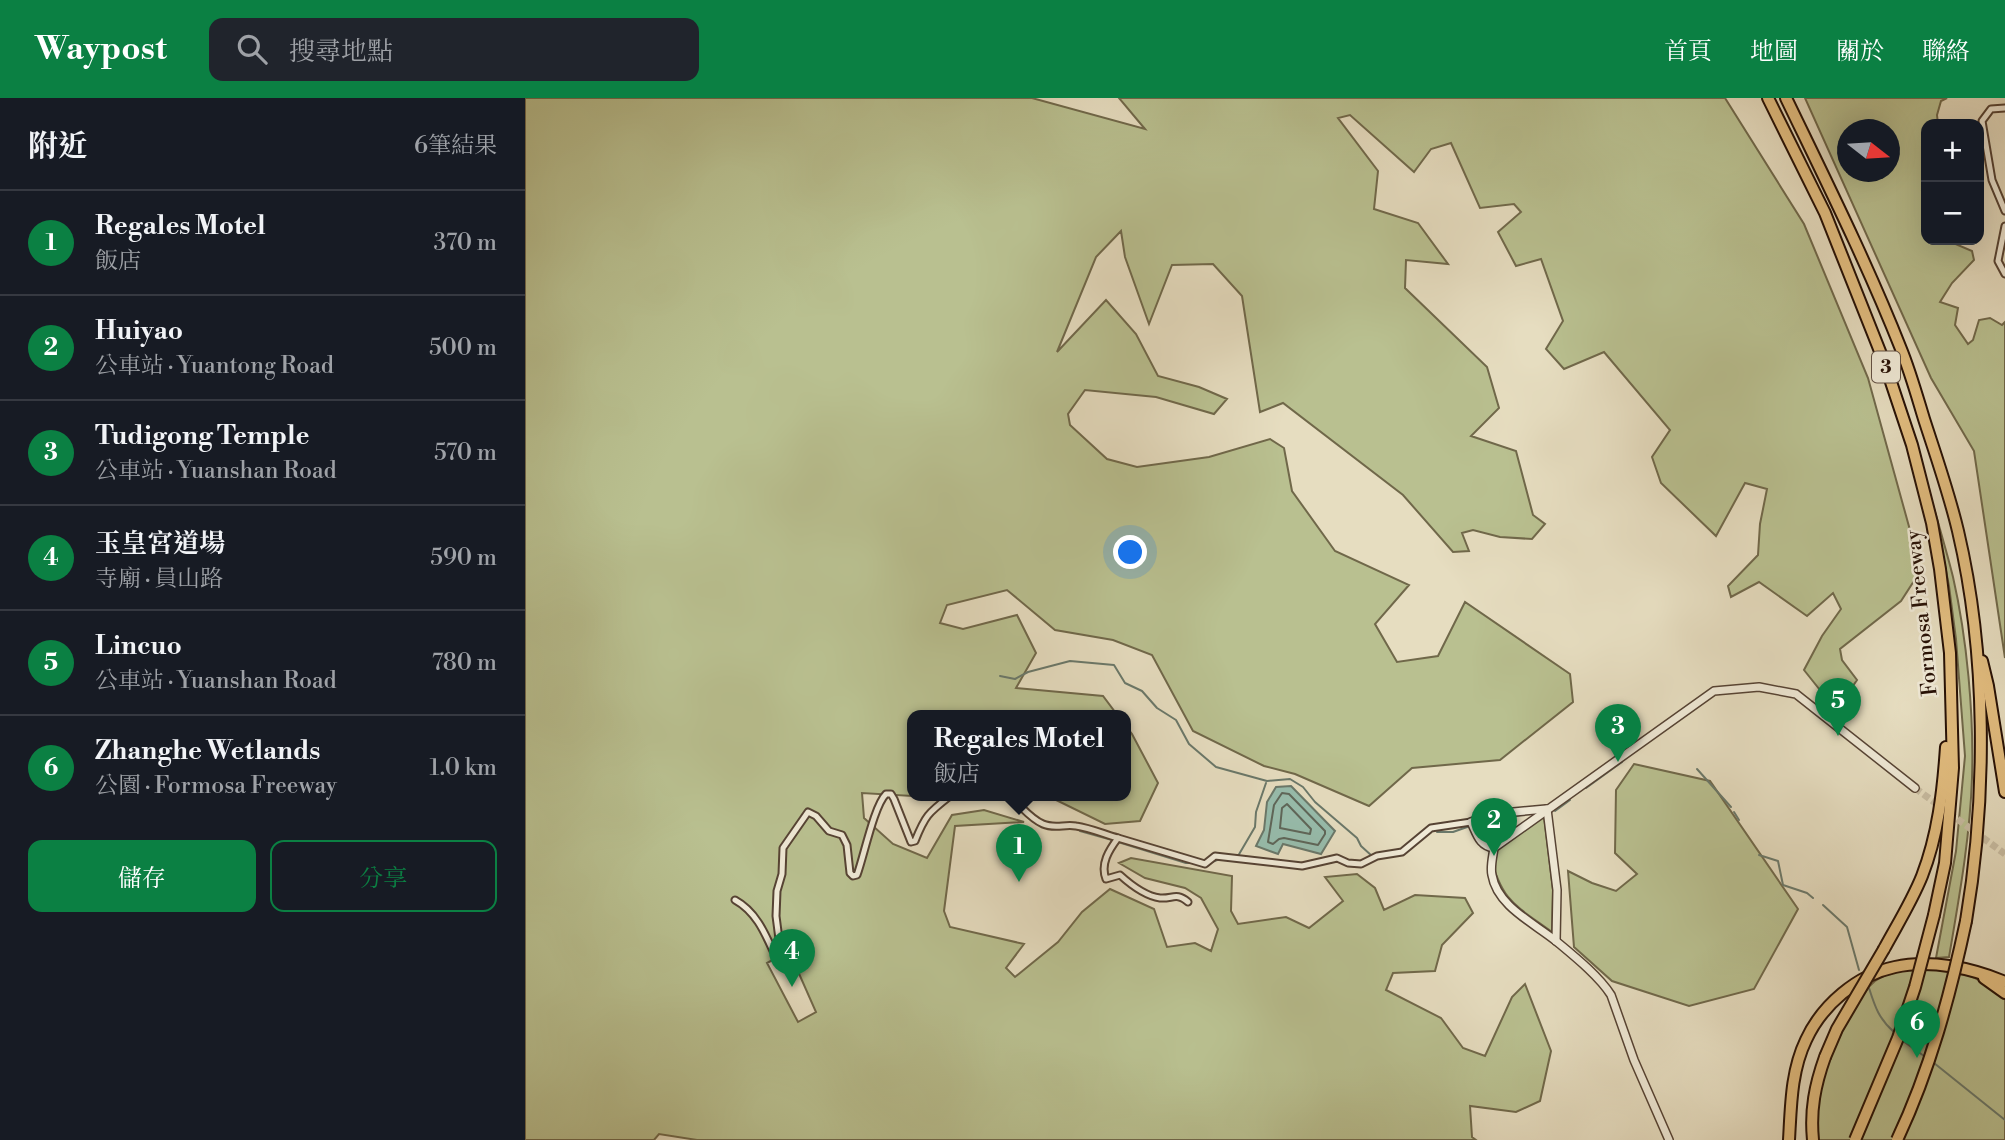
<!DOCTYPE html>
<html lang="zh-TW">
<meta charset="utf-8">
<style>
body{margin:0;font-family:"Libre Bodoni","Noto Serif TC",serif;background:#20242c;color:#f1f3f6}
.controls{position:absolute;right:21px;top:21px;display:grid;overflow:hidden;border-radius:14px;box-shadow:0 7px 28px #0002}
.controls button{width:63px;height:63px;display:grid;place-items:center;padding:0;border:0;border-bottom:2px solid #363941;background:#171b24;color:#f1f3f6;font:35px sans-serif}
.compass{position:absolute;left:1312px;top:21px;width:63px;height:63px;border-radius:50%;background:#171b24;box-shadow:0 7px 28px #0002;rotate:107deg}
.you{position:absolute;left:606px;top:455px;width:24px;height:24px;margin:-18px;border:5px solid #fff;border-radius:50%;background:#1a73e8;box-shadow:0 0 0 10px #1a73e833}
.badge{display:grid;place-items:center;width:46px;height:46px;border-radius:50%;background:#0b8043;color:#fff;font-size:23px;font-weight:700}
.pin{position:absolute;translate:-50% -58px;filter:drop-shadow(0 2px 4px #0008)}
.pin::after{content:'';position:absolute;top:37px;width:24px;height:21px;background:inherit;clip-path:polygon(0 0,100% 0,50% 100%)}
.popup{position:absolute;left:382px;top:612px;width:224px;height:91px;box-sizing:border-box;display:grid;place-content:center;border-radius:14px;background:#171b24;filter:drop-shadow(0 2px 5px #0005);font-size:23px;white-space:nowrap;color:#9ea1a6}
.popup b{font-size:26px;color:#f1f3f6}
.popup::after{content:'';position:absolute;left:50%;top:100%;margin-left:-14px;border:14px solid transparent;border-top-color:#171b24}
.list{margin:0;padding:0;list-style:none}
h2{display:flex;justify-content:space-between;align-items:center;height:91px;margin:0;padding:0 28px;font-size:30px}
h2 small{font-size:23px;font-weight:400;color:#9ea1a6}
.list li{display:grid;grid-template-columns:46px 1fr auto;gap:21px;align-items:center;box-sizing:border-box;height:105px;padding:0 28px;border-top:2px solid #363941}
.list b{display:block;font-size:26px;white-space:nowrap}
.list p{margin:0;font-size:23px;white-space:nowrap;color:#9ea1a6}
.list em{font-size:23px;font-style:normal;color:#9ea1a6}
.actions{display:flex;gap:14px;padding:21px 28px}
.actions a{flex:1;padding:16px 0;border:2px solid #0b8043;border-radius:14px;text-align:center;font-size:24px;color:#0b8043}
.actions .main{background:#0b8043;color:#fff}
.icon{flex:none;width:38px;height:38px;fill:none;stroke:currentColor;stroke-width:2;stroke-linecap:round;stroke-linejoin:round}
.map{position:relative;flex:none;width:1480px;height:1042px;overflow:hidden}
header{display:flex;align-items:center;gap:42px;box-sizing:border-box;height:98px;padding:0 35px;background:#0b8043;color:#fff}
header strong{font-size:33px}
nav{display:flex;gap:38px;margin-inline-start:auto;font-size:24px}
.search{width:490px;height:63px;background:#20242c;display:flex;align-items:center;gap:18px;box-sizing:border-box;padding:0 24px;border-radius:14px;color:#9ea1a6;font-size:26px}
main{display:flex}
aside{flex:1;background:#171b24}
.map>svg:first-child{display:block}
</style>
<header>
<strong>Waypost</strong>
<div class="search"><svg class="icon" aria-label="search" viewBox="0 0 24 24"><circle cx="10" cy="10" r="6"/><path d="M15 15l6 6"/></svg>搜尋地點</div>
<nav><a>首頁</a><a>地圖</a><a>關於</a><a>聯絡</a></nav>
</header>
<main>
<aside>
<h2>附近<small>6筆結果</small></h2>
<ul class="list">
<li><span class="badge">1</span><div><b>Regales Motel</b><p>飯店</p></div><em>370 m</em></li>
<li><span class="badge">2</span><div><b>Huiyao</b><p>公車站 · Yuantong Road</p></div><em>500 m</em></li>
<li><span class="badge">3</span><div><b>Tudigong Temple</b><p>公車站 · Yuanshan Road</p></div><em>570 m</em></li>
<li><span class="badge">4</span><div><b>玉皇宮道場</b><p>寺廟 · 員山路</p></div><em>590 m</em></li>
<li><span class="badge">5</span><div><b>Lincuo</b><p>公車站 · Yuanshan Road</p></div><em>780 m</em></li>
<li><span class="badge">6</span><div><b>Zhanghe Wetlands</b><p>公園 · Formosa Freeway</p></div><em>1.0 km</em></li>
</ul>
<div class="actions"><a class="main">儲存</a><a>分享</a></div>
</aside>
<div class="map">
<svg width="1480" height="1042" viewBox="0 0 1480 1042">
<rect width="100%" height="100%" fill="#e6ddc0"/>
<filter id="stains"><feTurbulence type="fractalNoise" baseFrequency=".00286" numOctaves="4"/><feColorMatrix values="0 0 0 0 .2 0 0 0 0 .09 0 0 0 0 .02 0 0 0 .5 -.17"/></filter>
<radialGradient id="worn" r=".72"><stop offset=".6" stop-color="#630" stop-opacity="0"/><stop offset="1" stop-color="#630" stop-opacity=".3"/></radialGradient>
<g fill="#b9c090" stroke="#70684a" stroke-width="2" fill-rule="evenodd">
<path d="M0,0H507L620,31L594,0H1200L1279,126L1343,280L1396,472L1376,503L1315,551L1317,562L1332,582L1311,612L1279,572L1297,538L1316,511L1308,495L1282,518L1234,484L1206,499L1203,488L1233,457L1235,426L1242,391L1220,385L1191,438L1136,385L1127,359L1145,332L1079,254L1039,271L1021,251L1038,223L1016,161L991,168L973,134L996,114L989,106L955,110L926,45L906,51L889,74L825,17L813,20L853,73L849,111L893,125L923,166L881,162L880,190L962,269L974,310L946,338L991,353L1008,417L1020,426L1007,441L975,439L948,432L937,435L944,453L928,454L878,397L758,305L735,314L717,198L688,166L647,167L624,226L600,159L596,133L571,159L532,254L581,202L611,236L633,278L674,289L702,301L689,316L631,299L560,292L543,316L545,327L582,361L612,369L684,359L745,341L759,350L767,393L810,453L884,487L850,526L872,564L913,558L940,504L1045,576L1048,604L975,662L887,670L844,708L770,676L739,668L668,633L627,557L588,542L530,532L482,492L422,507L415,525L438,531L492,517L511,555L491,590L578,598L593,618H387V698L337,695L339,720L368,746L402,760L427,717L459,712L499,724L430,728L419,813L425,829L499,846L481,870L490,879L533,844L557,814L585,791L629,811L642,849L670,845L686,853L693,831L676,800L660,790L620,780L594,765L606,760L707,778L706,813L713,826L761,819L784,830L818,803L800,779L832,776L850,790L859,812L890,797L940,800L948,815L917,847L910,873L868,875L861,892L916,920L938,950L960,958L987,899L1000,886L1026,953L1015,1003L991,1014L945,1008L947,1039L951,1042H172L134,1036L129,1042H0ZM264,853L291,914L273,924L242,865Z"/>
<path d="M1280,0H1422L1416,3L1412,17L1413,26H1401V79L1397,92L1401,95V142H1429L1428,145L1447,153L1449,162L1427,185L1415,204L1433,210L1430,227L1443,246L1448,242L1454,222L1465,220L1477,227L1480,224V560L1449,353L1406,280ZM1322,32H1364V74H1322Z"/>
<path d="M1408,407C1415,431 1422,455 1428,479C1442,540 1449,617 1447,680C1445,740 1434,800 1424,859L1411,860L1431,753L1440,658L1431,541L1424,488Z"/>
<path d="M601,628L607,636L633,685L615,723L580,726L523,698H601Z"/>
<path d="M1109,666L1185,683L1273,811L1229,891L1164,908L1087,883L1049,849L1043,773L1067,785L1091,793L1112,776L1090,755L1091,692Z"/>
<path d="M1019,718L1028,792L1027,834C990,807 977,804 965,757Z"/>
<path d="M1386,871C1409,871 1436,871 1457,884C1465,888 1472,895 1480,900V1042H1292C1288,997 1305,952 1328,914C1334,903 1340,891 1350,883C1360,875 1373,874 1386,871Z"/>
</g>
<path fill="#97bdad" stroke="#6a786a" stroke-width="2" d="M766,688L810,733L796,756L758,746L753,756L731,748L739,732L742,704L751,689Z"/>
<g fill="none" stroke-linecap="round" stroke-linejoin="round">
<g stroke="#5e6659" stroke-width="2">
<path d="M757,695L764,696L800,733V736L793,747L759,740L754,741L748,746L743,744L749,707Z"/>
<path d="M762,706L786,731L785,736L755,730L757,710Z"/>
</g>
<g stroke="#6a786a" stroke-width="2">
<path d="M475,578L490,581L503,574L545,563L589,567L600,585L617,593L632,610L651,622L664,646L691,669L742,683L765,681L778,689L790,704L832,740L836,748L847,758"/>
<path d="M1172,671L1206,709"/>
<path d="M1061,690L1097,664"/>
<path d="M1030,713L1045,702"/>
<path d="M1209,714L1214,722"/>
<path d="M964,721L996,717"/>
<path d="M555,733L587,742"/>
<path d="M912,734H928L945,728"/>
<path d="M593,744L661,765H668"/>
<path d="M1234,757L1253,763L1258,787L1282,795L1288,800"/>
<path d="M711,759L713,758L730,729L731,714L741,685"/>
<path d="M684,765L695,761"/>
<path d="M1298,807L1322,829L1334,872"/>
<path d="M1344,890C1350,909 1354,921 1369,934"/>
<path d="M1378,943L1399,958"/>
<path d="M1409,965L1480,1022"/>
</g>
<path stroke="#c9bea4" stroke-width="7" stroke-dasharray="7 3.5" stroke-linecap="butt" d="M1390,690L1480,756"/>
<defs>
<g id="minor">
<path d="M1480,10L1466,11L1457,23L1467,82L1480,113"/>
<path d="M1480,128L1473,163L1480,176"/>
<path d="M484,698C496,707 504,720 518,726C529,731 540,726 551,728C565,730 579,736 593,740"/>
<path d="M210,802C230,813 239,833 248,853L254,854L255,849L251,818L252,793L257,776L258,750L283,714L291,718L304,733L317,737L322,747L325,775L328,778L332,777C339,758 349,708 361,696H366L369,701L386,744L390,743C400,718 403,715 425,698"/>
<path d="M663,804C651,794 648,801 635,800C620,798 606,787 595,777L581,781C575,766 584,752 593,740L680,766L690,758L777,768L812,760L823,765L836,766L852,758L877,754L906,730L946,724"/>
</g>
<g id="tertiary">
<path d="M1022,711L1032,792L1031,843"/>
<path d="M969,750C954,748 952,736 946,724L968,716L1021,711"/>
<path d="M1144,1042L1109,962L1086,897C1074,878 1049,858 1031,843C1009,825 972,808 967,777C965,769 968,758 969,750L1189,593L1234,589L1271,596L1390,690"/>
</g>
<g id="motorway">
<path d="M1243,0L1300,115L1360,266L1387,347L1407,425L1415,471L1425,555L1428,670L1420,765L1409,817"/>
<path d="M1261,0C1301,83 1342,165 1376,251C1385,273 1392,298 1399,321C1411,358 1424,395 1433,433C1462,556 1462,699 1441,823"/>
<path d="M1457,563L1463,588L1480,694"/>
<path d="M1359,851C1372,827 1387,803 1397,778C1413,737 1418,693 1421,649"/>
<path d="M1459,880L1480,895"/>
<path d="M1264,1042C1266,1008 1266,973 1281,942C1297,907 1332,877 1370,869C1405,861 1447,870 1480,884"/>
<path d="M1288,1042C1285,1012 1290,987 1300,959"/>
</g>
</defs>
<use href="#minor" stroke="#564334" stroke-width="9"/>
<use href="#tertiary" stroke="#564334" stroke-width="10"/>
<use href="#motorway" stroke="#261005" stroke-width="14"/>
<use href="#minor" stroke="#efe9d6" stroke-width="5"/>
<use href="#tertiary" stroke="#efe9d6" stroke-width="7"/>
<use href="#motorway" stroke="#e3be80" stroke-width="10"/>
<defs>
<g id="motorway-bridge">
<path d="M1300,959L1312,931L1359,851"/>
<path d="M1330,1042L1373,940L1390,889L1409,817"/>
<path d="M1372,1042C1405,972 1425,898 1441,823"/>
</g>
</defs>
<use href="#motorway-bridge" stroke="#261005" stroke-width="14" stroke-linecap="butt"/>
<use href="#motorway-bridge" stroke="#e3be80" stroke-width="10"/>
</g>
<g text-anchor="middle" dominant-baseline="central" stroke-width="5" stroke-linejoin="round" paint-order="stroke">
<rect fill="#efe9d6" stroke="#625144" stroke-width="2" x="1347" y="253.5" width="28" height="31" rx="5"/>
<g font-size="19" font-weight="bold" fill="#261005">
<text x="1361" y="269">3</text>
</g>
<g font-size="21" fill="#261005" stroke="#efe9d6">
<text transform="translate(1397 515) rotate(-96)">Formosa Freeway</text>
</g>
</g>
<rect width="100%" height="100%" filter="url(#stains)"/>
<rect width="100%" height="100%" fill="url(#worn)"/>
</svg>
<div class="controls">
<button>+</button>
<button>−</button>
</div>
<svg class="compass" viewBox="-18 -18 36 36"><path d="M0-13l5 13h-10z" fill="#e53935"/><path d="M0 13l5-13h-10z" fill="#9ea1a6"/></svg>
<div class="you"></div>
<div class="pin badge" style="left:494px;top:784px">1</div>
<div class="popup"><b>Regales Motel</b>飯店</div>
<div class="pin badge" style="left:969px;top:758px">2</div>
<div class="pin badge" style="left:1093px;top:664px">3</div>
<div class="pin badge" style="left:267px;top:889px">4</div>
<div class="pin badge" style="left:1313px;top:638px">5</div>
<div class="pin badge" style="left:1392px;top:960px">6</div>
</div>
</main>
